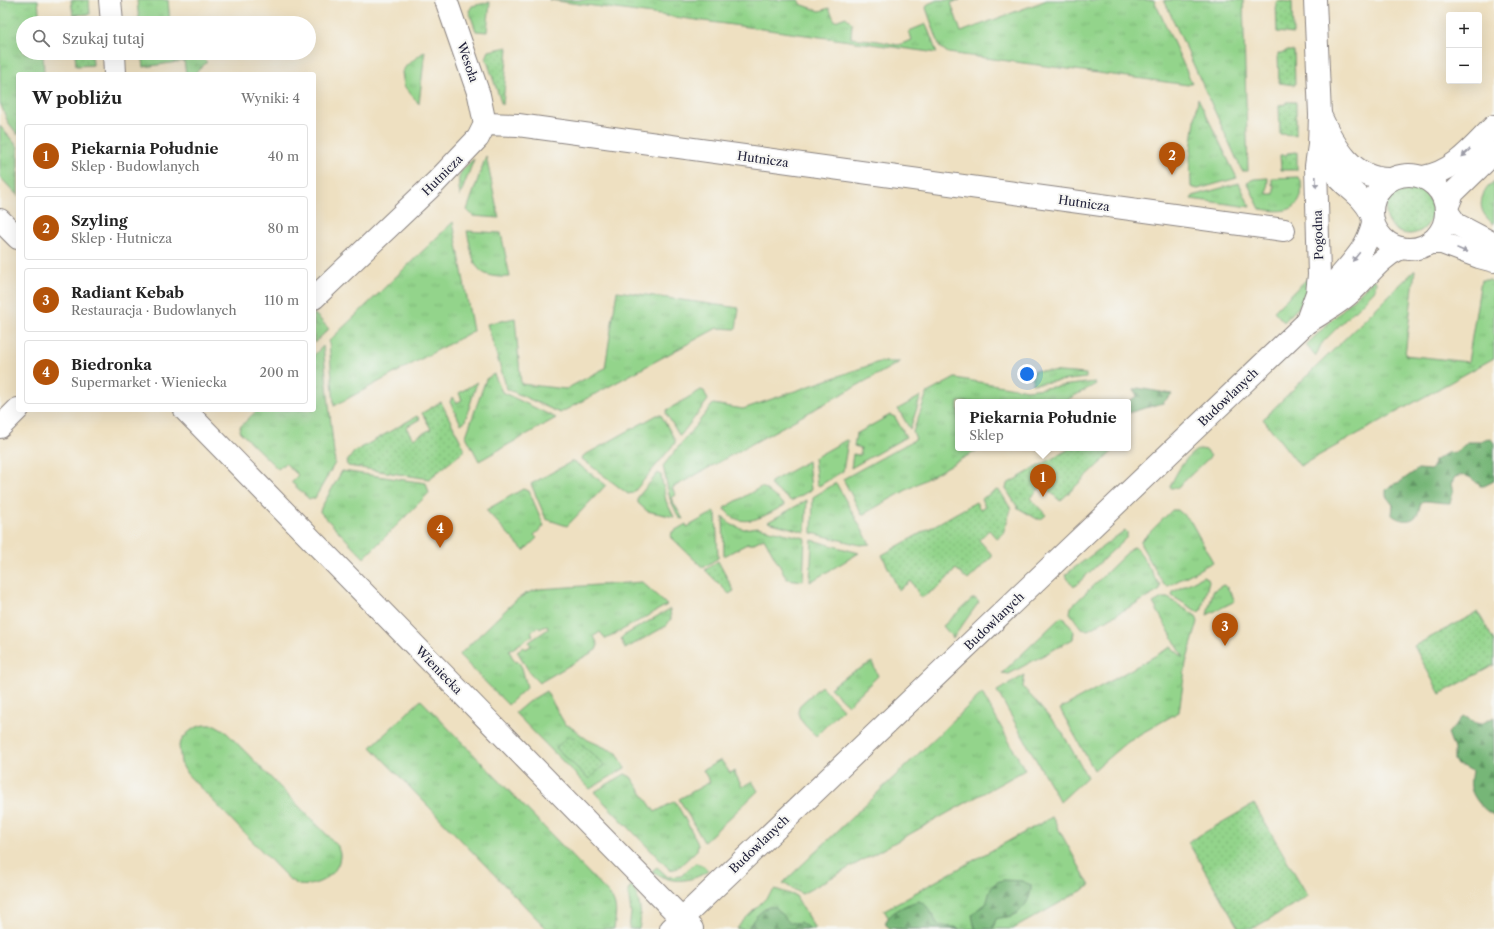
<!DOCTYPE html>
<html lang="pl">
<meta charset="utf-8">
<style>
body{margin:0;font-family:"Libre Caslon Text",serif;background:#f6f6f6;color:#222}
.controls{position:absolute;right:12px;top:12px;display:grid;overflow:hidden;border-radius:4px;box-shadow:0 4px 16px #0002}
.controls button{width:36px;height:36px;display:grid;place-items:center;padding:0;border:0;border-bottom:1px solid #e0e0e0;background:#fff;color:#222;font:20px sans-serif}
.you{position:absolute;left:1027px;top:374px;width:14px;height:14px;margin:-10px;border:3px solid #fff;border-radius:50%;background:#1a73e8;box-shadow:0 0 0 6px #1a73e833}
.badge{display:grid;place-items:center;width:26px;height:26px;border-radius:50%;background:#b45309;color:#fff;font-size:13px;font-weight:700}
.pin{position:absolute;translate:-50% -33px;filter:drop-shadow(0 1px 2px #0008)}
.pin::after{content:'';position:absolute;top:21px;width:14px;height:12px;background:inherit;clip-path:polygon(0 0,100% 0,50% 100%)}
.popup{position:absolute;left:955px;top:399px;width:176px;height:52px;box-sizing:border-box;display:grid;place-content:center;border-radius:4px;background:#fff;filter:drop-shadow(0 1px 3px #0005);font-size:13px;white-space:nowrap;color:#767676}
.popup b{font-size:15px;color:#222}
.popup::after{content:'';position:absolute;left:50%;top:100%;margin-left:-8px;border:8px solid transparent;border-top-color:#fff}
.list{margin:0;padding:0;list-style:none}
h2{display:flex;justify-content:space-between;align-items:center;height:52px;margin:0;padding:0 16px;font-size:17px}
h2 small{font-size:13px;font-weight:400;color:#767676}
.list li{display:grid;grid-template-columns:26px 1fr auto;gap:12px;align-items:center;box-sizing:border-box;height:64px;margin:0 8px 8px;padding:0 8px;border:1px solid #e0e0e0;border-radius:4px}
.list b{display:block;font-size:15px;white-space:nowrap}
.list p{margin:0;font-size:13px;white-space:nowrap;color:#767676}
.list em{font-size:13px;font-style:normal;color:#767676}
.icon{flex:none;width:22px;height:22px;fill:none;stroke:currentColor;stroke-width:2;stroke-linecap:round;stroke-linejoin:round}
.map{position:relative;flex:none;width:1494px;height:929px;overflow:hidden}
.search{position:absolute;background:#fff;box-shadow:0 4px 16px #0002;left:16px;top:16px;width:300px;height:44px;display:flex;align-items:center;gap:10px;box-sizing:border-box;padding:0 14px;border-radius:22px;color:#767676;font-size:15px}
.panel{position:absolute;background:#fff;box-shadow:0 4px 16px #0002;left:16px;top:72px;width:300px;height:340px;border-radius:4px}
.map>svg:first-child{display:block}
</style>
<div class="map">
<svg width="1494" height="929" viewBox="0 0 1494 929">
<defs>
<pattern id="grass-tufts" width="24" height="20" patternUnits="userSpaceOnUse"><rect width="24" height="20" fill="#93d48b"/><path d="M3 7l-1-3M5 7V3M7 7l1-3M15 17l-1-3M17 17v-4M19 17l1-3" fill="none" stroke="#7eb679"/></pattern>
<pattern id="forest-firs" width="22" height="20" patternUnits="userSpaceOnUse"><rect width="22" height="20" fill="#76b677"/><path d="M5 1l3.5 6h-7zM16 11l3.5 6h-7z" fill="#609463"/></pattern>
<pattern id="park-dots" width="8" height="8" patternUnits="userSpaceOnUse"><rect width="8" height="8" fill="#93d48b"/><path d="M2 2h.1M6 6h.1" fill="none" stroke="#7eb679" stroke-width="1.8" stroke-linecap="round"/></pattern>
</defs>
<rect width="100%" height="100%" fill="#f6f6f2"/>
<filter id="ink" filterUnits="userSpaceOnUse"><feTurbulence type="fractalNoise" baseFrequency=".025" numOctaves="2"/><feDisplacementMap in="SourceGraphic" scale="8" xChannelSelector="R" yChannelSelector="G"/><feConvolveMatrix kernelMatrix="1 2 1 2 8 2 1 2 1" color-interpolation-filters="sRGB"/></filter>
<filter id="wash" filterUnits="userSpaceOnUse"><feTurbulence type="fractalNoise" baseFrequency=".012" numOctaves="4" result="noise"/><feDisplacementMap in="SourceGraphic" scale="16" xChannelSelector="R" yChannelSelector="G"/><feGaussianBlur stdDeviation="0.9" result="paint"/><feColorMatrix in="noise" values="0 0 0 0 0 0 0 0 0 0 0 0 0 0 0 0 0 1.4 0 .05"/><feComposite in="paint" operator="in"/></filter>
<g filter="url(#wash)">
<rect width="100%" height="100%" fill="#eee0c1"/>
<g fill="url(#grass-tufts)" stroke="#5a7b63">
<path d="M0,0H38L40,23H23V53H43L44,74H18V135L8,122L0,103Z"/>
<path d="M137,0H168L170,23H139Z"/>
<path d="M550,0H799L800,4L820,11L829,8L835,21L846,17L852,23L851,38L878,41L898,45L912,40L909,31L926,24L937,53Z"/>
<path d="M937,0H960L951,3L961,32L1047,0H1154L1192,83L1188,85L948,53L940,47L926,8L928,4Z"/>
<path d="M1164,0H1243L1248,171H1242Z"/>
<path d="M490,2L487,32L476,31L469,11L472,6Z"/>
<path d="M425,51L419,104L404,86L402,72L407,65Z"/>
<path d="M142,53H198L207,62L194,74H186L184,61L144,67Z"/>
<path d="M1198,98L1237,178L1198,189L1191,187L1190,157Z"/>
<path d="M0,126L18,147V196L0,177Z"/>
<path d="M486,156L499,218L473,216L467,210Z"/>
<path d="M474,159L460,196C457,174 458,173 474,159Z"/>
<path d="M1298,177L1301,180C1301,185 1302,191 1301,196C1296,215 1274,211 1260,209L1247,182L1254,179L1268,178L1267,194H1274V185H1272V178Z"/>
<path d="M1494,181V224C1475,211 1479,194 1494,181Z"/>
<path d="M1239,183L1250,207L1191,199L1193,196Z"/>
<path d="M453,222L473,331L334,406L329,341Z"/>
<path d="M467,231L501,233L510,277C472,279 474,262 467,231Z"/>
<path d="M1415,270L1405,355L1468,362L1481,280H1490L1494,284V358L1300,466L1263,419Z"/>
<path d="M1312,274L1308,297L1284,322L1274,311Z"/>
<path d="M1374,279L1376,282L1375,290L1323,342C1319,346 1319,352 1315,356L1306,345Z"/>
<path d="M617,291L739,308L736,329L717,328L560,413L507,389L487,324L515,318L521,384L566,389L605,368Z"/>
<path d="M314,313L329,329L314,343Z"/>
<path d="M323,346L335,463L315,498L309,499L291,482L298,475L285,463L278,469L239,431L240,427L257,410H314V355Z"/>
<path d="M879,362H900L672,488L676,495L671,498L683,519L679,518L670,499L663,466L713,404L743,409Z"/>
<path d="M1034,370L1086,374V378L1032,384Z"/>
<path d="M494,374L502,392L556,418L479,461L466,436L486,379Z"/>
<path d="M955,378L1027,390L1095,382L1096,384L1063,402H958V448H981L862,515L843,479L916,439L913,432L927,393Z"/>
<path d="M477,382L465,421L461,424L450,402L452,397L456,403L462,400L459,393Z"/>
<path d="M701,390L704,391L708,400L681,435H679L666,413L667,410Z"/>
<path d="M921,396L910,429L898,409Z"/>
<path d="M657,415H661L675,440V443L633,493L628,494L582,459L583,456Z"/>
<path d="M890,415L895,417L906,437L851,468L853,454L860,455L861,448L854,446L856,434Z"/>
<path d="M846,440L848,441L843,471L819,486L817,484L814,458Z"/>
<path d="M1200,449L1206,450L1211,456L1178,487C1175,489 1173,489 1170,487C1175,475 1187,453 1200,449Z"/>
<path d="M808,461L811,490L791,501L770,485L771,482Z"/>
<path d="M571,462H575L606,485L567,526L546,519L531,484Z"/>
<path d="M342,471L426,483L429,493L364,558L320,512L321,508Z"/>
<path d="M658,473L661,475L666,501L674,517L647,511L638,503V497Z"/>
<path d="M836,483L870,544L860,545L812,533L813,497Z"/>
<path d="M761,487L764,488L785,505C766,515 740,533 724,508Z"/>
<path d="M523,489L529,491L544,526L534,535L537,538L524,551L486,510Z"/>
<path d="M807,500L805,532L768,522Z"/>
<path d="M1172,510H1178L1191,522L1213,562L1168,586L1164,585L1141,545V541Z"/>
<path d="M714,512L716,514L718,558L703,568L671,537L672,532L686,524L687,527Z"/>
<path d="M723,517L732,525L744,529L757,527L805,538L803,581L787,579L764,538L750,545L749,543L724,556Z"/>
<path d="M1125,530L1127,532V537L1074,587L1065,575Z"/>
<path d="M812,540L859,553L810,582Z"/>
<path d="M1133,547L1137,548L1160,586L1159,591L1088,630L1081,628L1070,613L1071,607Z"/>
<path d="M1203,576L1208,578L1209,581L1201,611L1198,612L1172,596L1173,592Z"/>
<path d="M642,582L667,605L606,639L600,632L594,636L598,645L596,650L539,683C529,674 524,662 517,651L523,647L525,649L531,646L529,642L548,629L547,625L540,629L538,627L531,632L533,635L509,651L515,662L518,661L522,668L527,687L508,705L459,655L515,601L525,594L539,589Z"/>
<path d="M1223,585L1227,587L1235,601L1207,615L1213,591Z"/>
<path d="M1162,598H1168L1196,616L1198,622L1186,663L1179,712L1128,741L1094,770L1060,709L1171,647L1184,658L1153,603Z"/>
<path d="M972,599H976L979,602L953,638L943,626Z"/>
<path d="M670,609L671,619L666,626L625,649L621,639L623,636Z"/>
<path d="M1061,617L1065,618L1074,632L1073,639L1009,674L1002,673Z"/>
<path d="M872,662L878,676L848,705L830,688L846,676Z"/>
<path d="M1025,675L1023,687L1062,732L1087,777L1060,802L997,691Z"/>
<path d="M821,686L843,709L816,736C808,728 793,717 800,705Z"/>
<path d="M546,691L566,726L568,725L588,740L617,753L625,768L590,789L515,713L528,702Z"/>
<path d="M982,693L1025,770L802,894L783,883Z"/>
<path d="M421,700L609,894C618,905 616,915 614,929H547L371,747Z"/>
<path d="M204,725H215L224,730L338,846C338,849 340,852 340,855C340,874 317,888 299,885C296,884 292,881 289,879L187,774L181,763L179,745C185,734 191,728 204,725Z"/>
<path d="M721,760L730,773L734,771L742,787L752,781L758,791L704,842L679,799L710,782L703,770Z"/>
<path d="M625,774L631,777L655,812L675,801L696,839L698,845L697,850L678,868L670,870L594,792Z"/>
<path d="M1052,817L1090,886L1013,929H895L884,910Z"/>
<path d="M695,863C700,863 706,867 708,871C690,883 669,884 652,871L657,867L668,877L681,876Z"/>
<path d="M632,885C639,898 643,914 639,929H629L631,913L628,891Z"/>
<path d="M775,889L796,896L815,929H737L741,923Z"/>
</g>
<g fill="url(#forest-firs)" stroke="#4c6c59">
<path d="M1138,388L1172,394L1163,403L1128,413L1127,402L1137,396L1134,390Z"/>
<path d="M1487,438L1491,439L1494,443V481L1484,486H1480C1472,478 1467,473 1455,477L1451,484L1453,493L1450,503C1440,503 1432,501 1423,501C1419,505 1420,508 1418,513C1413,524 1399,521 1392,515L1393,505L1386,496V490L1391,485L1400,482L1418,469L1430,470L1433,468L1434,461L1447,453L1456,452L1468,442H1481Z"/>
<path d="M1464,716L1476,723L1481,724L1494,717V815C1485,812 1473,798 1471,788C1470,783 1471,776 1472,771L1465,767L1457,765L1454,760V749L1448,733Z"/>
<path d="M1003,880L1022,881L1031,885C1032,897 1024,912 1011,916C1006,918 1001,917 996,919L993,929H975L972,915L978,909L986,904C991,892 987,885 1003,880Z"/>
<path d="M919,901C931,906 932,917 939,926L955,927L959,929H901L889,928L885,924C887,913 909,903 919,901Z"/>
<path d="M768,907H776C784,916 787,926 800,922L810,929H748C752,920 759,912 768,907Z"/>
</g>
<g fill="url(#park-dots)" stroke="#5a7b63">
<path d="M71,0H89L90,14L73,15Z"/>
<path d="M1283,1L1292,2L1293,34L1277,32L1276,2Z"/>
<path d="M507,47L508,48L503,105H502L486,58L489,51Z"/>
<path d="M1285,51H1294L1295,85L1279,83L1278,53H1285Z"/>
<path d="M75,53H92L93,65L76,66Z"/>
<path d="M1286,102H1296V135L1280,134L1279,105L1286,104Z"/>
<path d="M1297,152V170H1281L1280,155H1287V153Z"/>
<circle cx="1409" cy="211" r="23"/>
<path d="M441,402L464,448L463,452L429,479L348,466L346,463L354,452L417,416L420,419L406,427L413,439L431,429L422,413Z"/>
<path d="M1071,448H1116L1060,501L1043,485L1030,498L1046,515L1041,519H1037L1018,508L1006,489L1007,484Z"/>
<path d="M997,490L1000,491L1011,509L1003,534L997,539L989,530L979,540L993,556L968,580L956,569L940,586L921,598L911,581L898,590L897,586L882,555L976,502L980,509L985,506L981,499Z"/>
<path d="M718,561L734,591L729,594L705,570Z"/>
<path d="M1478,612L1494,641V665L1440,694L1414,646Z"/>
<path d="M567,737L575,738L604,765L589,779L556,748Z"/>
<path d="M1254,804L1308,896L1252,929H1239L1188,842Z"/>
</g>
</g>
<g filter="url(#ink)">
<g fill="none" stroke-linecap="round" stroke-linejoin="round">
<defs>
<g id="minor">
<path d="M110,0L112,23"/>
<path d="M446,0L479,95L485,124"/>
<path d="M114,53L115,74"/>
<path d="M1321,117C1335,147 1353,180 1390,179"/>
<path d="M1319,145C1323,155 1327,164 1334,172C1346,189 1361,193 1371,213"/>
<circle cx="1409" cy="212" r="37"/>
<path d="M1423,177C1454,172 1473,147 1494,126"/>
<path d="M1446,210L1453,193L1494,153"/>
<path d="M1446,210L1456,224L1494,244"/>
<path d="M0,220L18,238"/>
<path d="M1429,243H1442L1479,257L1494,261"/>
<path d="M314,298L436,182L478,138L485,124L518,125L1284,230"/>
<path d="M1316,309C1321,302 1326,294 1332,286C1349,264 1366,252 1373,223"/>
<path d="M1306,323L1317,293L1319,275L1316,166L1319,145L1320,115L1315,0"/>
<path d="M185,410L692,929"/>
<path d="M0,427L18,409"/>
<path d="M671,929L1306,323C1320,314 1337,305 1350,293C1367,278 1379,258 1401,248"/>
</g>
</defs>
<use href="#minor" stroke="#88817e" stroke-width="24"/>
<use href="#minor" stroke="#fff" stroke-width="22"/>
</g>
<defs><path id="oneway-solid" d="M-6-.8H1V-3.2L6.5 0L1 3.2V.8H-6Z"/></defs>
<g fill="#9c9ca7">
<use href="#oneway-solid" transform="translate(1466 153) rotate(136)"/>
<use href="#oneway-solid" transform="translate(1316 182) rotate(88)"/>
<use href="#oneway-solid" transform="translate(1462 250) rotate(23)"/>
<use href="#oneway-solid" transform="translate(1356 257) rotate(129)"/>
</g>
</g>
<g text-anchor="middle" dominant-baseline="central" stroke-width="4" stroke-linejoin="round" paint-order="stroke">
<g font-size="12" fill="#22223b" stroke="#f6f6f2">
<text transform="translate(468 62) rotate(71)">Wesoła</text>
<text transform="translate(763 159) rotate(8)">Hutnicza</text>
<text transform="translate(442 175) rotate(-45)">Hutnicza</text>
<text transform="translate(1084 203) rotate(8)">Hutnicza</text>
<text transform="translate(1318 235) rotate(-92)">Pogodna</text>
<text transform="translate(1228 397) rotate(-44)">Budowlanych</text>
<text transform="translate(994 621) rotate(-44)">Budowlanych</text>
<text transform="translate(439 670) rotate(46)">Wieniecka</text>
<text transform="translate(759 844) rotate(-44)">Budowlanych</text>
</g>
</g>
</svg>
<div class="controls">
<button>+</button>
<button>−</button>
</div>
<div class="you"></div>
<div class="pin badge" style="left:1043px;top:497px">1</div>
<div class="popup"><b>Piekarnia Południe</b>Sklep</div>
<div class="pin badge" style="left:1172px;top:175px">2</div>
<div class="pin badge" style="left:1225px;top:646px">3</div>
<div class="pin badge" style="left:440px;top:548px">4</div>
<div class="search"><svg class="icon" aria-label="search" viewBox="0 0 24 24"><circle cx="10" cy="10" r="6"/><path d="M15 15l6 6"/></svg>Szukaj tutaj</div>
<section class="panel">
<h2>W pobliżu<small>Wyniki: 4</small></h2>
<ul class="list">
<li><span class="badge">1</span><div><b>Piekarnia Południe</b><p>Sklep · Budowlanych</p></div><em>40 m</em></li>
<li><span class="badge">2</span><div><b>Szyling</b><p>Sklep · Hutnicza</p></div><em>80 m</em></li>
<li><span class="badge">3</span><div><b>Radiant Kebab</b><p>Restauracja · Budowlanych</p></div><em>110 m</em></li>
<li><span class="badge">4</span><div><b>Biedronka</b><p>Supermarket · Wieniecka</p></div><em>200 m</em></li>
</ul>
</section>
</div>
